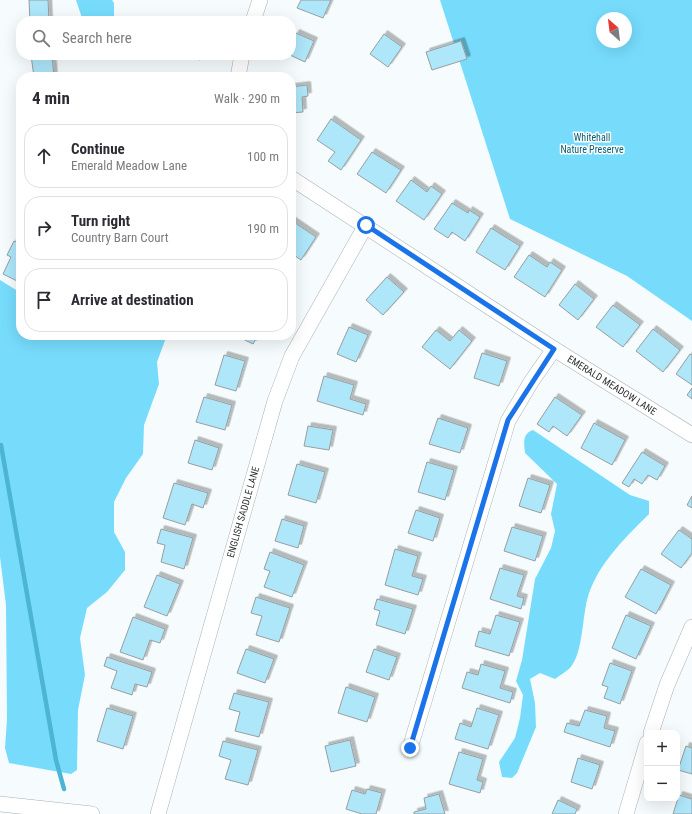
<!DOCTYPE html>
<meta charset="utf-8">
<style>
body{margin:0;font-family:"Roboto Condensed",sans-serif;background:#f7f7f7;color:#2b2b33}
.controls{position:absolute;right:12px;bottom:12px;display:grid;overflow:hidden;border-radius:8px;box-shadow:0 4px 16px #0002}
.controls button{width:36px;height:36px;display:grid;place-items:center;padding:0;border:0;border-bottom:1px solid #e1e1e2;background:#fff;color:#2b2b33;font:20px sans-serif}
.compass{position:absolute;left:596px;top:12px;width:36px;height:36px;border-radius:50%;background:#fff;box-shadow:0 4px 16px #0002;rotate:332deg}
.stop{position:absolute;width:12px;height:12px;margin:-9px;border:3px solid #1a73e8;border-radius:50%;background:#fff}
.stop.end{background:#1a73e8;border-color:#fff;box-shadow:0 1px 4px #0008}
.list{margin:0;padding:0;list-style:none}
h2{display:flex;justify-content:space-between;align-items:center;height:52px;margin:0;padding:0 16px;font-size:17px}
h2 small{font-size:13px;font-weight:400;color:#7c7c81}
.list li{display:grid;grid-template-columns:26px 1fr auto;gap:12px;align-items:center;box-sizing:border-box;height:64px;margin:0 8px 8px;padding:0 8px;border:1px solid #e1e1e2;border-radius:16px}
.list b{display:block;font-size:15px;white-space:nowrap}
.list p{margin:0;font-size:13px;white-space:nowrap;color:#7c7c81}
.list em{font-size:13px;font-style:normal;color:#7c7c81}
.icon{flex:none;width:22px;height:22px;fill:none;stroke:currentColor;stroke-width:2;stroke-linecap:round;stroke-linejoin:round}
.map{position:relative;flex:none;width:692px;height:814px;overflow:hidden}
.search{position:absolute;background:#fff;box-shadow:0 4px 16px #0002;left:16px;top:16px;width:280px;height:44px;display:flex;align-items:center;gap:10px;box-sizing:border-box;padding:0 14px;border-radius:16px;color:#7c7c81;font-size:15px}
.panel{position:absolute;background:#fff;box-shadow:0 4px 16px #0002;left:16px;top:72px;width:280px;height:268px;border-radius:16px}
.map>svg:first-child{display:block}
</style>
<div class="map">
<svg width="692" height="814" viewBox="0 0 692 814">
<defs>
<filter id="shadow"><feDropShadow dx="3.5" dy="-3.5" stdDeviation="0" flood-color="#0004"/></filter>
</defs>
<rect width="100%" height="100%" fill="#f6fcfe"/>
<g fill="#77dcfc" fill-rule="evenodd">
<path d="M76,0H112L114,3V21H83Z"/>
<path d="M440,0H692V321L627,276L510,219ZM602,18H626V42H602Z"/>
<path d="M0,280L21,293V335H167L157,362L159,384L144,425L143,454L126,478L114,502V532L125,552V570L107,592L87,608L80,638L85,675L78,710L77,770L71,774L9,763L5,748L7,719L6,605L0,557Z"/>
<path d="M533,430L630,495L649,501V514C627,536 603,559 591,588C581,610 585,651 570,668C566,672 560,675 555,679L540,673L530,679L535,703L536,727L517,773L512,778L502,777L499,762L515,738L520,718L523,695L516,681L522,660L535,579L551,548L555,531L551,514L557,484L525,453C524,443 522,434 533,430Z"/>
</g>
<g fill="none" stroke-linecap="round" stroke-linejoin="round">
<path stroke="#4cb5d4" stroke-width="4.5" d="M1,445L56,760L64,789"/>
</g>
<g fill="#aee6fa" stroke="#989ea0" filter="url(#shadow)">
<path d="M29,0H48L49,21H30Z"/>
<path d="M301,0H331L323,18L297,8Z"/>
<path d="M296,33L314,41L305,62L290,55H291V43Z"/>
<path d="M384,34L402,47L388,67L370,54Z"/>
<path d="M461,41L467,59L432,70L426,52Z"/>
<path d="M31,55H52L54,77H34Z"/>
<path d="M184,55H201L200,60Z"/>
<path d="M307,85L308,96L302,97L303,112L291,113V87Z"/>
<path d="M331,119L361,140L341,170L328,161L335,152L317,140Z"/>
<path d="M372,152L401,170L386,193L357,174Z"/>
<path d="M411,180L427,192L431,186L442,194L424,220L396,201Z"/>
<path d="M452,203L468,213L469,210L480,217L465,241L452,232L448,238L434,229Z"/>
<path d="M291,220L316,237L301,260L291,253Z"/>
<path d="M491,228L520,246L505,270L476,252Z"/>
<path d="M14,241L21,244V283L3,274L11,257L7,255Z"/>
<path d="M529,255L547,267L550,262L562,270L545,297L514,277Z"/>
<path d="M387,277L404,292L383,315L366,300Z"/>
<path d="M575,284L594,299L578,320L559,305Z"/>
<path d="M613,305L640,325L623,347L596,327Z"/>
<path d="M349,327L368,335L356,362L337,354Z"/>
<path d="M653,329L680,350L663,372L636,351Z"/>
<path d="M436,330L450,341L459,330L472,341L450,369L422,347Z"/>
<path d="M235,335H258L253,344Z"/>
<path d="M482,353L507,361L499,386L474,378Z"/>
<path d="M690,354L692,355V385L676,374Z"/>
<path d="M224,355L245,361L236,391L215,385Z"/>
<path d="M324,376L354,385L350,399L366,404L363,415L317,401Z"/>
<path d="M692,388V399L687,395Z"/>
<path d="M204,397L232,405L225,430L196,422Z"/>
<path d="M555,397L582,415L567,436L553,426L549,432L537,424Z"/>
<path d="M438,418L468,428L460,453L429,444Z"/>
<path d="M594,423L625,440L612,465L581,448Z"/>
<path d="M308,426L333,430L329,450L304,446Z"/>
<path d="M195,440L219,448L212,470L188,463Z"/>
<path d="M642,452L665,466L657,480L648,475L642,484L634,479L629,487L622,483Z"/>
<path d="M427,462L454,470L445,500L418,492Z"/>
<path d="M297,464L325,472L316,503L288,495Z"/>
<path d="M528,478L550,485L541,513L519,506Z"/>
<path d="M174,483L208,493L203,508L192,504L185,525L163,518Z"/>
<path d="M692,496V508L687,505Z"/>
<path d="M416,510L440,518L433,541L408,533Z"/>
<path d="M282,519L304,526L298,548L275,541Z"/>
<path d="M512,527L543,536L535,561L504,551Z"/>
<path d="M161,529L193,538L184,569L161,562L165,545L157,543Z"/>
<path d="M679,530L692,539V553L681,568L661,554Z"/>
<path d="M395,549L418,556L412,576L423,579L418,595L385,585Z"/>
<path d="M270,552L304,565L292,597L264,587L270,571L264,569Z"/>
<path d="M500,568L524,575L517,596L524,598L521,609L490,599Z"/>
<path d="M641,569L671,585L656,614L625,597Z"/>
<path d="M157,575L180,584L167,616L144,607Z"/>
<path d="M256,597L290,608L279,642L256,635L262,616L251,613Z"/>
<path d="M377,599L413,609L405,634L376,625L380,611L374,609Z"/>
<path d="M496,615L520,622L509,656L475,646L479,631L490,634Z"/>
<path d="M626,615L651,626L636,659L612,648Z"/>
<path d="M133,617L165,629L160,643L150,640L143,660L120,652Z"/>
<path d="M246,649L274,659L265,683L237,673Z"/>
<path d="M374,649L397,657L389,680L366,672Z"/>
<path d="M107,657L152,672L147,687L135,684L132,695L111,688L117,671L104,666Z"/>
<path d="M610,663L632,671L620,704L604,698L608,687L602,685Z"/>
<path d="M481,664L505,671L500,688L513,692L510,703L462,688L467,672L478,675Z"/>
<path d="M346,687L375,697L367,722L338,713Z"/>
<path d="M234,693L269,702L259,737L235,731L240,712L229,709Z"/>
<path d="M107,708L133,716L123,749L97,741Z"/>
<path d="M477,708L499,715L488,749L455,739L460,723L471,727Z"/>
<path d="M585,710L607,716L604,728L615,731L610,747L564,732L567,723L579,726Z"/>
<path d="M350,740L356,766L331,772L325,746Z"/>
<path d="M223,741L258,750L248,785L225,779L231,760L219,756Z"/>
<path d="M686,746L692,748V774L678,770Z"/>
<path d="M459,752L483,759L477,780L483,782L480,793L449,784Z"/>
<path d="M578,758L600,765L592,789L571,782Z"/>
<path d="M367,789L382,793L376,814H362L346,809L352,790L365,794Z"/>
<path d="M439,794L445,814H414V812L426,809L424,798Z"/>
<path d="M679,795L692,799V814H673Z"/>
<path d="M558,800L577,809L575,814H552Z"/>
</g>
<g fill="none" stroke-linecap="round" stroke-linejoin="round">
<defs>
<g id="minor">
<path d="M253,21L260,0"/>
<path d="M238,77L242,55"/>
<path d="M291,178L554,349L692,435"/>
<path d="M651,733L667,685L692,627"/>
<path d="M410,748L508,421L531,382L554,349"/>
<path d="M0,804L92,814"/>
<path d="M158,814L275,401L292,356L366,225"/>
<path d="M626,814L647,743"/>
</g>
</defs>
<use href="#minor" stroke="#abb1b3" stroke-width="16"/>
<use href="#minor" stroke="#fff" stroke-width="15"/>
</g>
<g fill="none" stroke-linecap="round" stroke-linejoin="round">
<path stroke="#1a73e8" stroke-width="5" d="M366,225L554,349L508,420L410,748"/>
</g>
<g text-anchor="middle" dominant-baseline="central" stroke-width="3" stroke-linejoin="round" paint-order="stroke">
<g font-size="10" fill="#005d73" stroke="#fff">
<text x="592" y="137">Whitehall<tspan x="592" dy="12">Nature Preserve</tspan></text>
</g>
<g font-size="10" fill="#2b2e2e" stroke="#fff">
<text transform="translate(612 385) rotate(32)">EMERALD MEADOW LANE</text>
<text transform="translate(243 512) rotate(-74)">ENGLISH SADDLE LANE</text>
</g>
</g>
</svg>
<div class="controls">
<button>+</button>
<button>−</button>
</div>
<svg class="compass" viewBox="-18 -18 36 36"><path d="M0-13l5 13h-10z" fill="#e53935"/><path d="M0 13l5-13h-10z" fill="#7c7c81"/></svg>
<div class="stop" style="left:366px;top:225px"></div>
<div class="stop end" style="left:410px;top:748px"></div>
<div class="search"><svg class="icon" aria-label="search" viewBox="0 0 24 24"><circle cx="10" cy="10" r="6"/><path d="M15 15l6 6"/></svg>Search here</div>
<section class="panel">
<h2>4 min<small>Walk · 290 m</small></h2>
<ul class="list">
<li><svg class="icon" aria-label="ahead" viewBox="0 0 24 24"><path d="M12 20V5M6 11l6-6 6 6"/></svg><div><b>Continue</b><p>Emerald Meadow Lane</p></div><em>100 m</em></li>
<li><svg class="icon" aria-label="right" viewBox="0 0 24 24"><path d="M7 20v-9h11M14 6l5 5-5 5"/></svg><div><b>Turn right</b><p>Country Barn Court</p></div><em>190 m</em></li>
<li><svg class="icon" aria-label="arrive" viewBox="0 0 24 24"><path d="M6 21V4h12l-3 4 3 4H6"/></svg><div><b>Arrive at destination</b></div></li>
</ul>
</section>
</div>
